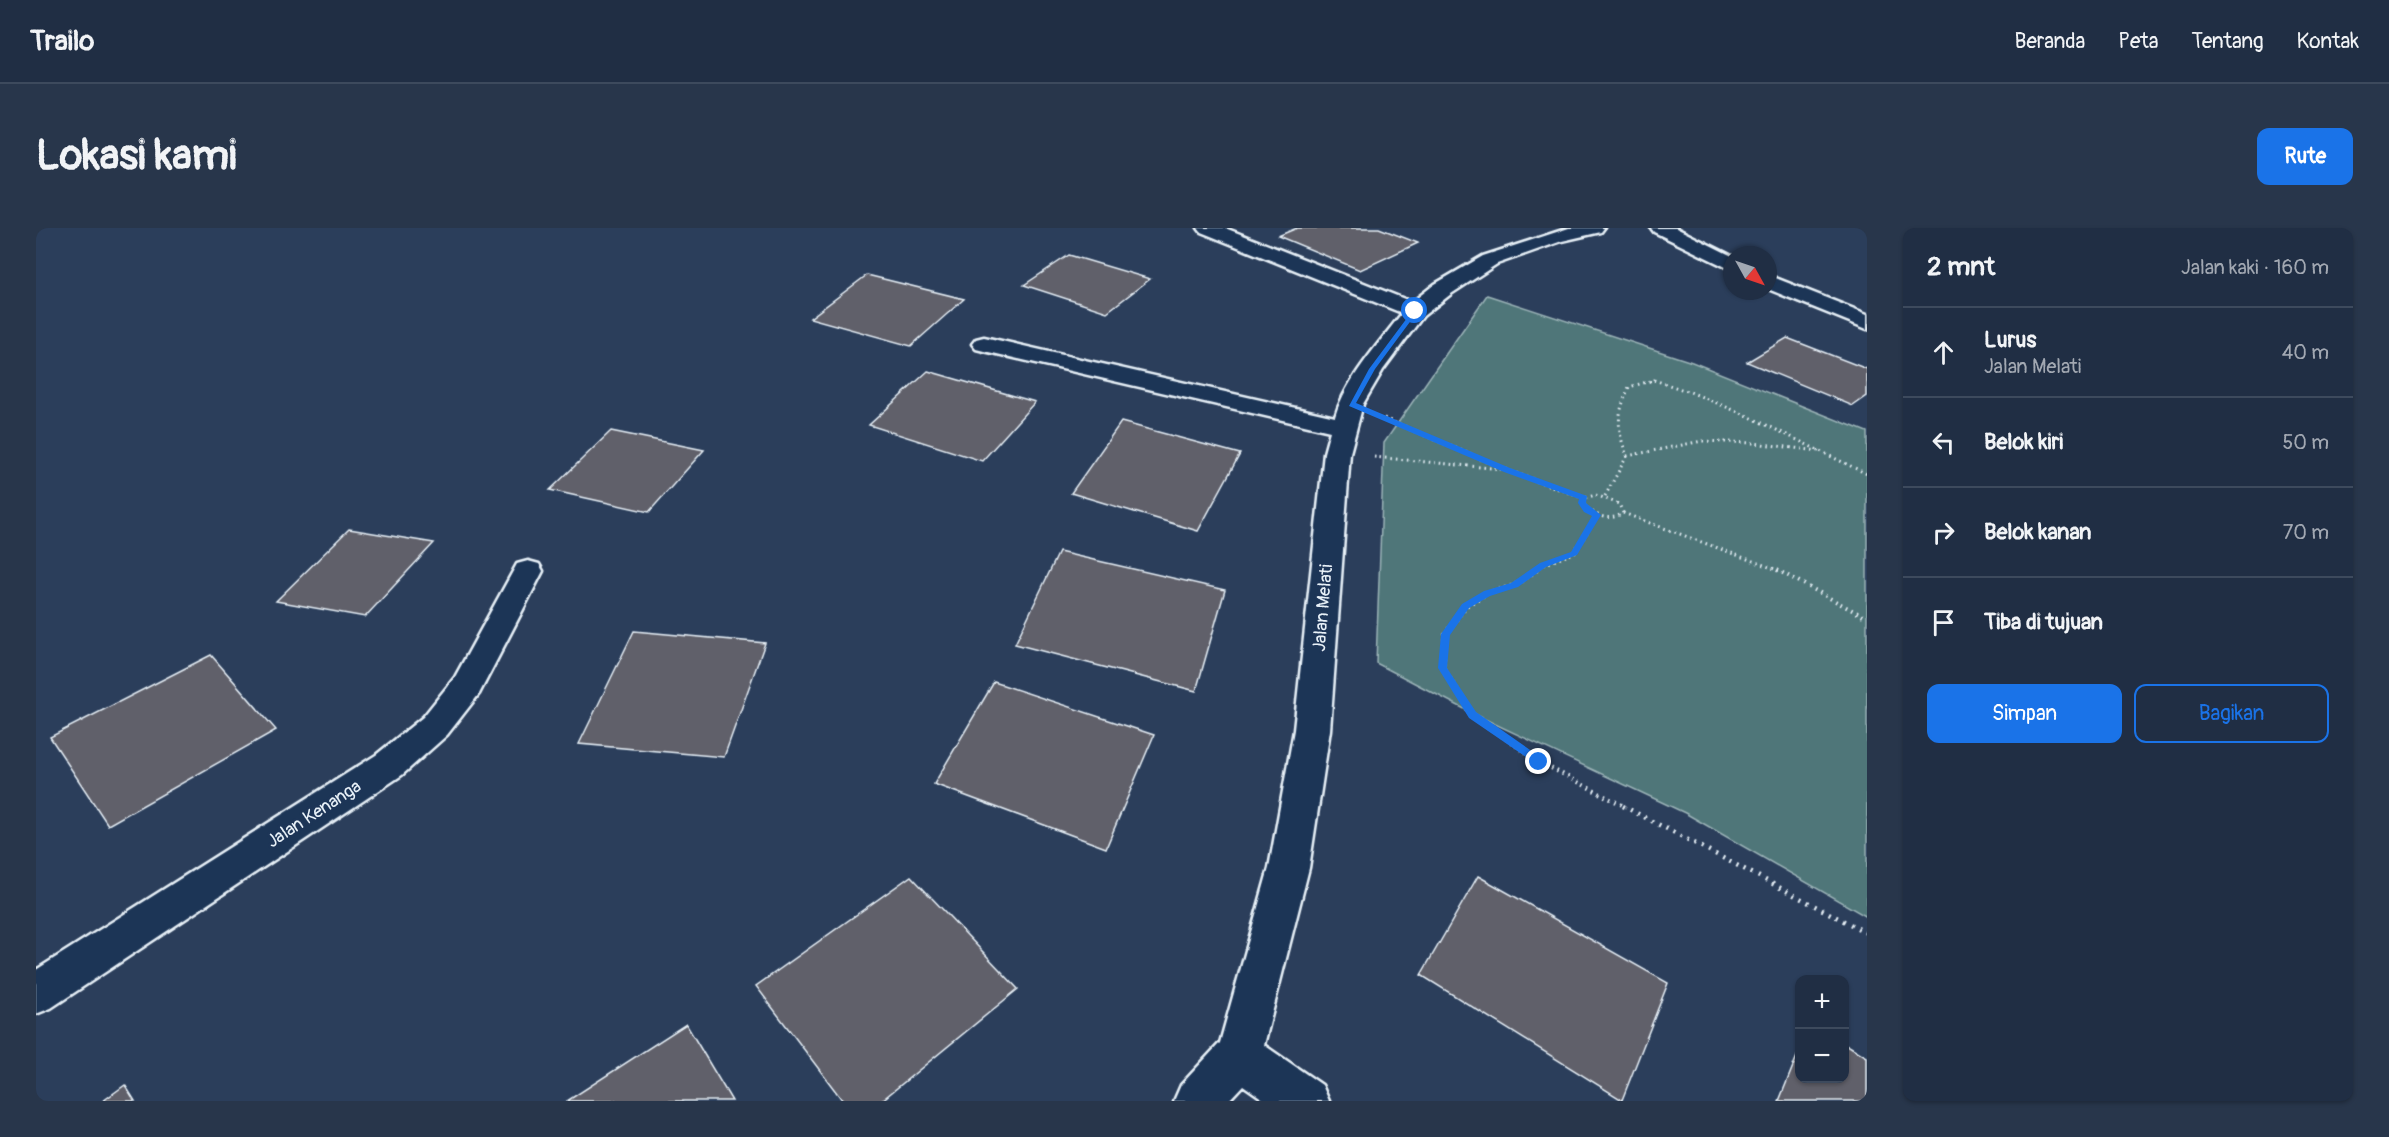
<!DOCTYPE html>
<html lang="id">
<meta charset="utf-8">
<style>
body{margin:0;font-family:Pangolin,sans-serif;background:#28364b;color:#f1f3f6}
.controls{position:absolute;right:18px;bottom:18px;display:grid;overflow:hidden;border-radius:12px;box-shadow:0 2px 4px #0004}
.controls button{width:54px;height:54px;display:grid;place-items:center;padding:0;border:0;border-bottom:2px solid #3d4a5d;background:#202e44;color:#f1f3f6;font:30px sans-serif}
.compass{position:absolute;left:1687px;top:18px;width:54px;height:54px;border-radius:50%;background:#202e44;box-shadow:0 2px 4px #0004;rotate:130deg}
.stop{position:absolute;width:18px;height:18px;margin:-14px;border:4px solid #1a73e8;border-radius:50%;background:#fff}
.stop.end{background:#1a73e8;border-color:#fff;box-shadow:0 2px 6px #0008}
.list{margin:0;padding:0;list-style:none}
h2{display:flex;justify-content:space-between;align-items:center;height:78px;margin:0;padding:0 24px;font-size:26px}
h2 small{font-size:20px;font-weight:400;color:#a2a8b2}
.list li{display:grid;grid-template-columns:39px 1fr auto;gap:18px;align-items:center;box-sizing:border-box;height:90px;padding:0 24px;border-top:2px solid #3d4a5d}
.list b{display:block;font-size:22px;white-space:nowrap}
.list p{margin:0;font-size:20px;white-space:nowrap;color:#a2a8b2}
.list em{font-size:20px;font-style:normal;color:#a2a8b2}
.actions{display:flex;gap:12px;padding:18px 24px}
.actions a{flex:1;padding:14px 0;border:2px solid #1a73e8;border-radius:12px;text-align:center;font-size:21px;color:#1a73e8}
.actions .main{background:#1a73e8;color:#fff}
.icon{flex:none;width:33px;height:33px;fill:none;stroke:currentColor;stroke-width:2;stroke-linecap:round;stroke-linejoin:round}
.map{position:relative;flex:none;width:1831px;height:873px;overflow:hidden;border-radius:12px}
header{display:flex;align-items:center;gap:36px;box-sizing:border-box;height:84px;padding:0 30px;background:#202e44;border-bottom:2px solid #3d4a5d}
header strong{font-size:28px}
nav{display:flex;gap:33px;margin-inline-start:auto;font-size:21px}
.intro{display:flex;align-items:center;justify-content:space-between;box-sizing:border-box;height:144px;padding:0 36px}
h1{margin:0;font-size:42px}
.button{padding:15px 27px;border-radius:12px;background:#1a73e8;color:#fff;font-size:21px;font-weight:700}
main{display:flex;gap:36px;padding:0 36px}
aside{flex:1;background:#202e44;border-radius:12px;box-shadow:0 2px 4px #0004}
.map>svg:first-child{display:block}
</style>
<header>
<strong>Trailo</strong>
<nav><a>Beranda</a><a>Peta</a><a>Tentang</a><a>Kontak</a></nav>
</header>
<div class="intro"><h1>Lokasi kami</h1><a class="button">Rute</a></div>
<main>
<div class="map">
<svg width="1831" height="873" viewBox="0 0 1831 873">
<rect width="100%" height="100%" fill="#2b3e5b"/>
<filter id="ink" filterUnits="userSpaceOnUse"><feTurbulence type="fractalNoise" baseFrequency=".0167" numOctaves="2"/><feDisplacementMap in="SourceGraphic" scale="12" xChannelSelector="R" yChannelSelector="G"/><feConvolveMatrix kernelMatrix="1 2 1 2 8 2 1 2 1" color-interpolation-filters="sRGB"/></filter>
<g filter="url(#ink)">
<path fill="#4f7679" stroke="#9cb4b8" stroke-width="1.5" d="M1451,67L1656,134L1831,204V689L1649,585L1442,488L1340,435L1348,215Z"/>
<g fill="#61606b" stroke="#e8f1f8" stroke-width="1.5">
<path d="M1261,0H1343L1382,15L1324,42L1242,8Z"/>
<path d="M1033,27L1114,51L1071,84L988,57Z"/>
<path d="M831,47L928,71L875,118L774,90Z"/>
<path d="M1751,110L1831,141V168L1817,178L1711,134Z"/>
<path d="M892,143L999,174L946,233L833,197Z"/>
<path d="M1085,194L1204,226L1162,303L1035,265Z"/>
<path d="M575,203L668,222L613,284L514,262Z"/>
<path d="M313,301L398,315L329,389L240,373Z"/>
<path d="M1023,324L1189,362L1160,463L979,416Z"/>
<path d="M598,403L729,415L688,529L543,516Z"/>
<path d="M175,427L240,502L72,597L14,509Z"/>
<path d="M958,454L1118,507L1070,620L898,556Z"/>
<path d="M875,648L982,761L845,873H807L720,758Z"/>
<path d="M1442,648L1632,755L1586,872L1385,747Z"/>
<path d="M650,796L696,873H531Z"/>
<path d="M1808,815L1831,829V873H1743L1764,821V850H1808Z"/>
<path d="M89,857L99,873H67Z"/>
</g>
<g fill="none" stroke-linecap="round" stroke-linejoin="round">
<defs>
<g id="minor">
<path d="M1162,0H1189L1376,74L1399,56L1447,28L1533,0H1568L1565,4L1526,13L1461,36L1415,66L1387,88L1347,142L1327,176L1314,225L1294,502L1273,640L1228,817L1286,857L1293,873H1230L1207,857L1192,873H1138L1145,857L1184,815L1233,640L1258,502L1288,225L1294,203L948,123L940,121L936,116L940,111L948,109L1299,189C1310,151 1342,117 1366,85L1165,4Z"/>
<path d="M1615,0H1640L1696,28V42L1618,4Z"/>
<path d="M1732,47L1831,86V101L1732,61Z"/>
<path d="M492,333L503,336L507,343L443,466L411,507L366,547L15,780L0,786V742L340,527L387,489L419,449L481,336Z"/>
</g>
</defs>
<use href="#minor" stroke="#e8f1f8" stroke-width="5"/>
<path stroke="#e8f1f8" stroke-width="2" stroke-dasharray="1 3" stroke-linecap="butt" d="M1614,153H1622"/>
<g stroke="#e8f1f8" stroke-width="3" stroke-dasharray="1.5 4" stroke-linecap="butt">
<path d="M1348,190L1471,242L1548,270"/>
<path d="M1591,228L1666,213L1717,215L1783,223"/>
<path d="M1338,229L1465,241"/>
<path d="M1560,267L1583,276L1587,285C1572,295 1557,287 1546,275L1548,270Z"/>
<path d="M1569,268L1591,228C1580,199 1581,187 1593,159L1618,152L1654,164L1712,188L1831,246"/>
<path d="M1587,285L1744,343"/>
<path d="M1499,343L1507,337L1538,325L1561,287"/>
</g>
<g stroke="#e8f1f8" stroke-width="4" stroke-dasharray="1.5 4.5" stroke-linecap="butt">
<path d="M1501,342L1479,357L1451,365L1430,378L1409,406L1407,440L1437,487L1503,534L1590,579"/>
<path d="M1741,342L1831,390"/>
</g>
<path stroke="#e8f1f8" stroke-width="4.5" stroke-dasharray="2 6" stroke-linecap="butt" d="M1587,578L1831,705"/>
<use href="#minor" fill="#1d3557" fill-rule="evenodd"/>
</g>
</g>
<path fill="#1a73e8" d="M1377,82L1382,83L1339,141L1320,175L1474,240L1551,268L1550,275L1565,287L1541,327L1510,339L1482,359L1454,368L1433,380L1414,407L1411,440L1440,484L1507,531L1509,534L1503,538L1433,490L1402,440L1405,406L1426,376L1448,363L1475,355L1504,335L1535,324L1556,288L1548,284L1542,275L1543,271L1468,244L1313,178L1333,141Z"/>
<g text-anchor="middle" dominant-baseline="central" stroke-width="5" stroke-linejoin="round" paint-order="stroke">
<g font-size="18" fill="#e8f1f8" stroke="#1d3557">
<text transform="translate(1287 380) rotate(-85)">Jalan Melati</text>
<text transform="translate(278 586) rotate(-33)">Jalan Kenanga</text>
</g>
</g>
</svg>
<div class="controls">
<button>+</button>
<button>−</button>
</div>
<svg class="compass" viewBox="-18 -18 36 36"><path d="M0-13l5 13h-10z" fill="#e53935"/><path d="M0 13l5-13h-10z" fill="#a2a8b2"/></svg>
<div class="stop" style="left:1379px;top:83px"></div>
<div class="stop end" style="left:1503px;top:534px"></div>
</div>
<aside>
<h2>2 mnt<small>Jalan kaki · 160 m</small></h2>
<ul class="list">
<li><svg class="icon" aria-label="ahead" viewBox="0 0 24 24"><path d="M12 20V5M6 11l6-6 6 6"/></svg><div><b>Lurus</b><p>Jalan Melati</p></div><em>40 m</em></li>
<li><svg class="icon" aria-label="left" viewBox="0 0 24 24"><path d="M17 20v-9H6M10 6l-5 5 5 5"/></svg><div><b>Belok kiri</b></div><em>50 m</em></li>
<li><svg class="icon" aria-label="right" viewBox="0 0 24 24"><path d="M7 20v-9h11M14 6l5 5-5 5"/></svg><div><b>Belok kanan</b></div><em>70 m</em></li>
<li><svg class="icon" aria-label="arrive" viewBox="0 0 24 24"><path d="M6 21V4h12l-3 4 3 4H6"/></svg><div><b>Tiba di tujuan</b></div></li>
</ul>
<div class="actions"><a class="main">Simpan</a><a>Bagikan</a></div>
</aside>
</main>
